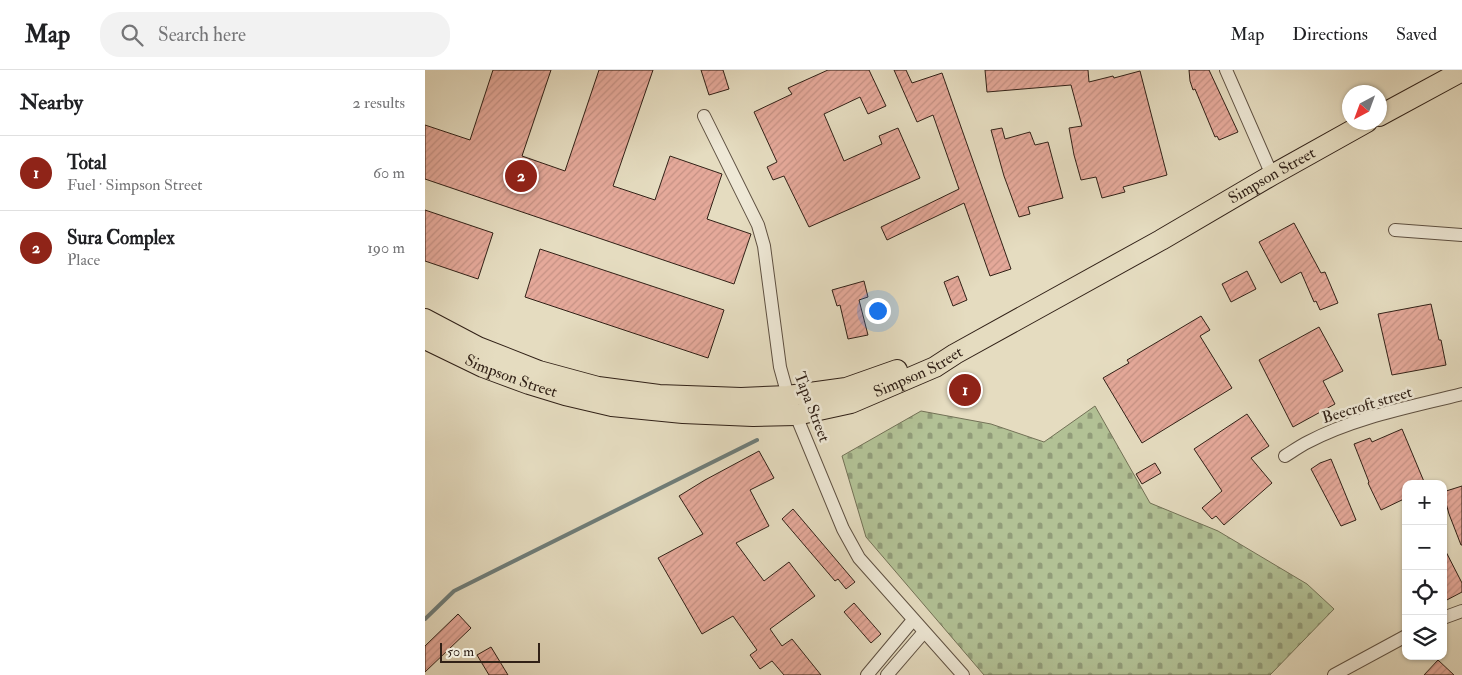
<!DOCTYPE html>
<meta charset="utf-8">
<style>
body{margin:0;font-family:"IM FELL Double Pica",serif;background:#f2f2f2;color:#202124}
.controls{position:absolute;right:15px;bottom:15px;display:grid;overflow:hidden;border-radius:10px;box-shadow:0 1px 4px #0004}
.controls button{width:45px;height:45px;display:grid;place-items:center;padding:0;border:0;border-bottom:1px solid #e0e0e0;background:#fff;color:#202124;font:25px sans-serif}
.compass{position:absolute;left:917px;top:15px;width:45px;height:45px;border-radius:50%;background:#fff;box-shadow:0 1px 4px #0004;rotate:221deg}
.scale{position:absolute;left:15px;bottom:12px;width:100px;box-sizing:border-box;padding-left:5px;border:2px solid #312117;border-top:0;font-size:14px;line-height:18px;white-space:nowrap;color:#312117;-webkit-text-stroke:4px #eee8d6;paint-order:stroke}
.you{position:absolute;left:452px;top:240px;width:18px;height:18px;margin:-12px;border:4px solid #fff;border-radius:50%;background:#1a73e8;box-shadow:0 0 0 8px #1a73e833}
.badge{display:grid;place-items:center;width:32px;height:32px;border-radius:50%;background:#8f2418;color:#fff;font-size:16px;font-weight:700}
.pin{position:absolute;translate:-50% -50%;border:2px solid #fff;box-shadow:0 1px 5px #0006}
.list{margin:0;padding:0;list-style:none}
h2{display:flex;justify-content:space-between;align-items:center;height:65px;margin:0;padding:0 20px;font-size:21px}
h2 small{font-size:16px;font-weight:400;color:#757577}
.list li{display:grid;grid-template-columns:32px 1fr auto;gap:15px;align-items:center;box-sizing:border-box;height:75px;padding:0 20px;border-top:1px solid #e0e0e0}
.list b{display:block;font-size:19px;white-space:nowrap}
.list p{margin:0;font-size:16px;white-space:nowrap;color:#757577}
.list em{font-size:16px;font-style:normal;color:#757577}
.icon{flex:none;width:28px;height:28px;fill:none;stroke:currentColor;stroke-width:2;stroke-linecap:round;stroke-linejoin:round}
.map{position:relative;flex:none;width:1037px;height:605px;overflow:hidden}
header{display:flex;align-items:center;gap:30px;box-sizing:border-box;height:70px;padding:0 25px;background:#fff;border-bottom:1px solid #e0e0e0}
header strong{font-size:24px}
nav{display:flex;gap:28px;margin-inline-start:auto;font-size:18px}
.search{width:350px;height:45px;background:#f2f2f2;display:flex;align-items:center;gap:12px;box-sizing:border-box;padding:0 18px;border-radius:20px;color:#757577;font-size:19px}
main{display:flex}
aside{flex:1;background:#fff}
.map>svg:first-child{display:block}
</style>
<header>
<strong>Map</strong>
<div class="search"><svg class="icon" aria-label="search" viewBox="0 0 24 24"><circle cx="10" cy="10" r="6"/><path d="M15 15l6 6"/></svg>Search here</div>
<nav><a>Map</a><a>Directions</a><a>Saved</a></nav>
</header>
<main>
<aside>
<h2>Nearby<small>2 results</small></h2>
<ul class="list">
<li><span class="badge">1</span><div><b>Total</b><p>Fuel · Simpson Street</p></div><em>60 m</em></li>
<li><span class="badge">2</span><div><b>Sura Complex</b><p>Place</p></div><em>190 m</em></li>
</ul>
</aside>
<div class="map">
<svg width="1037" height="605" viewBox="0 0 1037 605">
<defs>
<pattern id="cemetery-stones" width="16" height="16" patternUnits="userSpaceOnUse" patternTransform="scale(1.25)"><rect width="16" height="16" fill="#b2c195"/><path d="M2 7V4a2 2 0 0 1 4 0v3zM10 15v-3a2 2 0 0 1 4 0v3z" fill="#919c79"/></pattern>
<pattern id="building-hatch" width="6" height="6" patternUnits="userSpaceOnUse" patternTransform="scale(1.25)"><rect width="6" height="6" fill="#e5a99a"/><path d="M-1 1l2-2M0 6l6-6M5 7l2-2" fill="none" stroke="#c59184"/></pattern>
</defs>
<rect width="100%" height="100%" fill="#e5dcc0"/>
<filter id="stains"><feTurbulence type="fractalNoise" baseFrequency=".004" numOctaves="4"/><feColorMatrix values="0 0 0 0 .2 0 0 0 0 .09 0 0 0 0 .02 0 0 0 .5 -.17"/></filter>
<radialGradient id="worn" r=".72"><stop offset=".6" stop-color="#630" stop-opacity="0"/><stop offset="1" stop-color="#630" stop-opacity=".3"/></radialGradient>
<path fill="url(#cemetery-stones)" stroke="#727156" d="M670,336L725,433L793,461L882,514L909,539L845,605H559L441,467L417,386L496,341L566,354L619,372Z"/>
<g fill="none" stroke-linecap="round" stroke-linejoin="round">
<path stroke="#6f7d79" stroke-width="4" d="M0,549L29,521L332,370"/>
</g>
<g fill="url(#building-hatch)" stroke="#312117">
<path d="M68,0H126L97,86L140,101L174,0H228L188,116L230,130L245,86L297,104L282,149L326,164L309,214L0,109V55L45,70Z"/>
<path d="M276,0H298L304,19L284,25Z"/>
<path d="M403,0H444L461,36L443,44L435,27L399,44L419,91L457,74L454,66L473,58L495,108L384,157L359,106L348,110L342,97L352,92L329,42L367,24L363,18Z"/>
<path d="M469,0H481L487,13L517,3L586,199L565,206L539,133L462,170L456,157L534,119L508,45L492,52Z"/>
<path d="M560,0H663L664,12L688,6L689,8L715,1L742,105L698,117L700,122L677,128L671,107L656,110L649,85L644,58L657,56L646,15L562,22Z"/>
<path d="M764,0H784L813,62L794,70L792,66L790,67L770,19L768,20L765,11Z"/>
<path d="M577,58L580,69L605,62L610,75L623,72L638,128L603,137L605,144L594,147L579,106L566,60Z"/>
<path d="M0,140L68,163L53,209L0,191Z"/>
<path d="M869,153L896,203L900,202L913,233L895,240L891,231L889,232L876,202L856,213L834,172Z"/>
<path d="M115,179L299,240L283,288L100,227Z"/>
<path d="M822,201L831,219L806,232L797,214Z"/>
<path d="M533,206L542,230L528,236L519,212Z"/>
<path d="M439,211L443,227L434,230L443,265L423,269L415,235L412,236L407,220Z"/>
<path d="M1006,234L1014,270H1016L1021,295L967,305L953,244Z"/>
<path d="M776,246L785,260L775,266L807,318L717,373L678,308L704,293L702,290Z"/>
<path d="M894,257L918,301L898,311L910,334L868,357L834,290Z"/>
<path d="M822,344L844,376L826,388L847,413L799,455L791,446L787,449L777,438L797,421L769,379Z"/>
<path d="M977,359L1000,414H981V428L956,440L943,413L944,412L929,374L945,368L947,372Z"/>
<path d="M334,381L349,408L325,420L344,456L311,473L339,511L364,492L390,526L345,559L357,576L367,569L396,605H359L347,591L335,599L325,585L332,580L308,546L277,564L233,488L278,464L254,426L280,410Z"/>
<path d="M906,389L931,450L916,456L886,399L895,393Z"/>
<path d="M730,393L736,403L717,414L711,404Z"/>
<path d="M1037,416V475H1036L1024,444L1018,422Z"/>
<path d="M368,439L430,512L421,519L413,509L410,511L357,449Z"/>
<path d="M1018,476L1037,513V522L1018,532Z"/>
<path d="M429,533L456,564L446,573L419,542Z"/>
<path d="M33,544L46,558L0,602V576Z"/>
<path d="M66,577L83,605H64L52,585Z"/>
<path d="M1013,590L1029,605H999Z"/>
</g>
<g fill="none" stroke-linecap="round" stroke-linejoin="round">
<defs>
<g id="minor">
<path d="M801,0L847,105"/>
<path d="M279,46L333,155L339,176L355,297L363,326L418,459L434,488L538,605"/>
<path d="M970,160L1037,165"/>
<path d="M860,386C868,381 875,376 883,372C931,347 986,337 1037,324"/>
<path d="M1018,548L1037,541"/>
<path d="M442,605L488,550"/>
<path d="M462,605L499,562"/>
<path d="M909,605L981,566"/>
</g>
<g id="primary">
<path d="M954,46L1037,1"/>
<path d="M0,249L53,277L114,301L173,317L234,325L316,328L363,326L421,318L472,300"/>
<path id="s1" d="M0,269L58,297L104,314L140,325L187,336L258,343L328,346L371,345L426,333L510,297L530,284L736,170L847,105L942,52"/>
</g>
</defs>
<use href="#minor" stroke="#5e5041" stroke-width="14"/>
<use href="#primary" stroke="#312117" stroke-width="22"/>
<use href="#minor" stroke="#eee8d6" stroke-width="12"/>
<use href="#primary" stroke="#e5dcc0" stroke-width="20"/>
</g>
<g text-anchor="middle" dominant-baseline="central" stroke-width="5" stroke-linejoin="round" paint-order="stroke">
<g font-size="16" fill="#312117" stroke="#eee8d6">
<text stroke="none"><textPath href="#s1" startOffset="919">Simpson Street</textPath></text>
<text stroke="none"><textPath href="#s1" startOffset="514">Simpson Street</textPath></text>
<text stroke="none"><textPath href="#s1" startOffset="94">Simpson Street</textPath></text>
<text transform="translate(942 335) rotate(-17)">Beecroft street</text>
<text transform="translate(387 337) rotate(69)">Tapa Street</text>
</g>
</g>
<rect width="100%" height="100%" filter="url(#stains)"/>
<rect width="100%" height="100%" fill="url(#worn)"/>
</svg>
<div class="controls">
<button>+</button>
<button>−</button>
<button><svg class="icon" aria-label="locate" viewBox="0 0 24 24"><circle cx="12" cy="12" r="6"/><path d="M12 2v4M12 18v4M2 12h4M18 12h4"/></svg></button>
<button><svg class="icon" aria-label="layers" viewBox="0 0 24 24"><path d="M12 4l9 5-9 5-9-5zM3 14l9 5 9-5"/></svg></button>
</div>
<svg class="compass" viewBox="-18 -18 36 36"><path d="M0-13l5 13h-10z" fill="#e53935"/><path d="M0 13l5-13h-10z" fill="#757577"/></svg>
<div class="scale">50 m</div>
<div class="you"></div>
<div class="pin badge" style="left:540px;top:320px">1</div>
<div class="pin badge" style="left:96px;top:106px">2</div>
</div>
</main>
